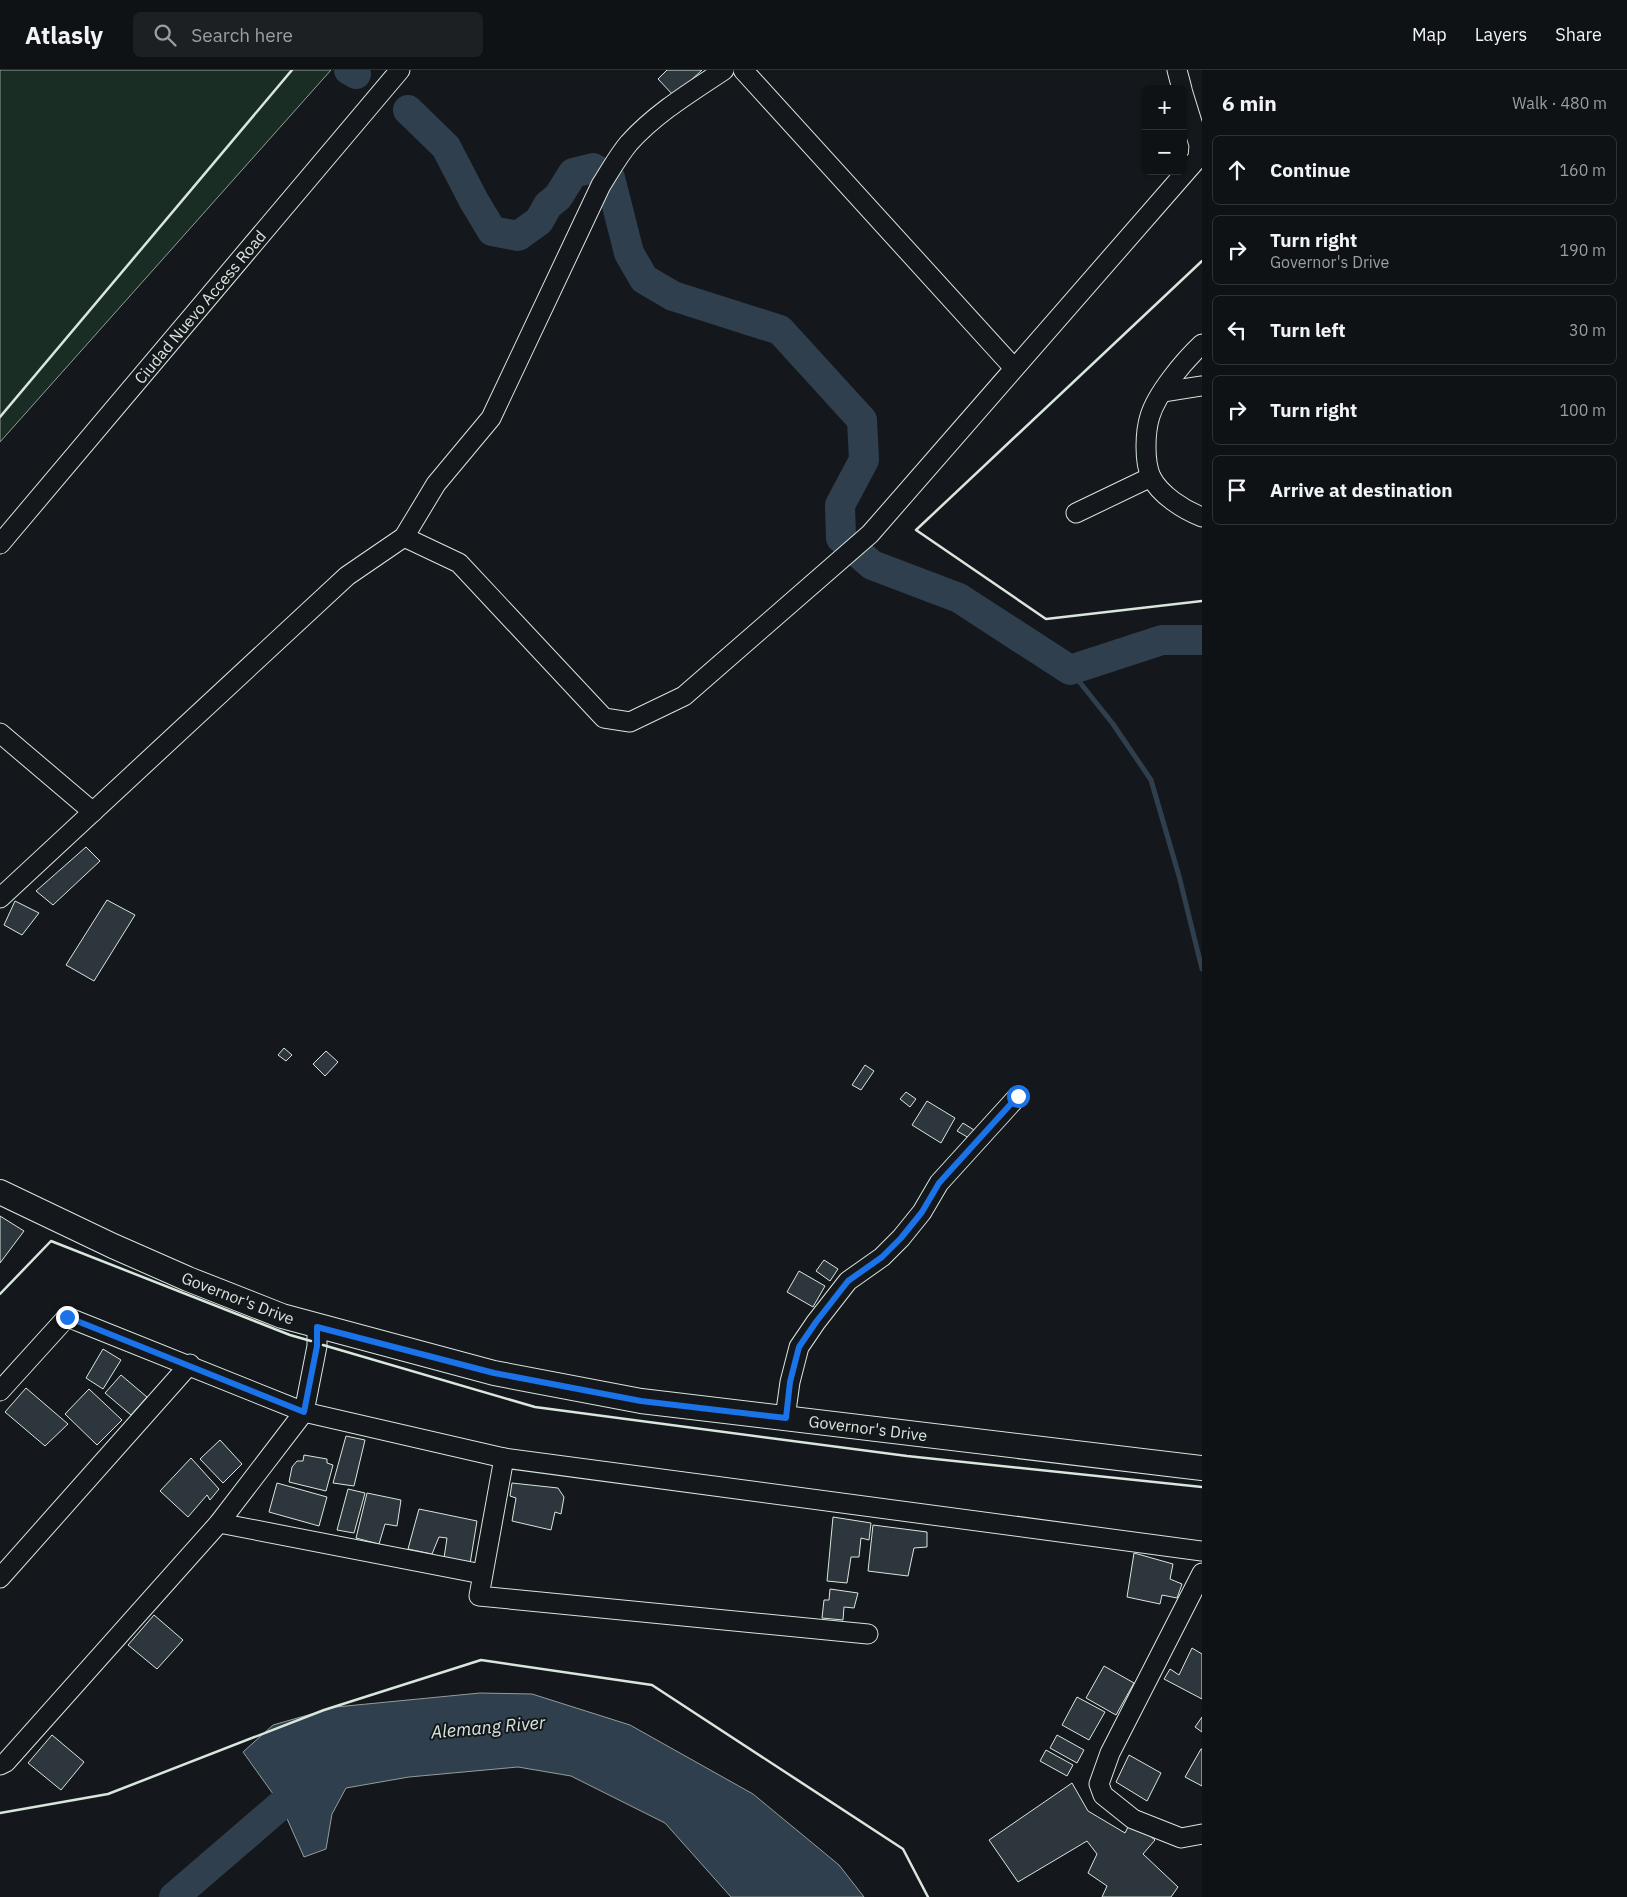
<!DOCTYPE html>
<meta charset="utf-8">
<style>
body{margin:0;font-family:"IBM Plex Sans",sans-serif;background:#1d2022;color:#f1f3f6}
.controls{position:absolute;right:15px;top:15px;display:grid;overflow:hidden;border-radius:8px;box-shadow:0 1px 4px #0004}
.controls button{width:45px;height:45px;display:grid;place-items:center;padding:0;border:0;border-bottom:1px solid #2f3234;background:#0f1215;color:#f1f3f6;font:25px sans-serif}
.stop{position:absolute;width:15px;height:15px;margin:-11px;border:4px solid #1a73e8;border-radius:50%;background:#fff}
.stop.end{background:#1a73e8;border-color:#fff;box-shadow:0 1px 5px #0008}
.list{margin:0;padding:0;list-style:none}
h2{display:flex;justify-content:space-between;align-items:center;height:65px;margin:0;padding:0 20px;font-size:21px}
h2 small{font-size:16px;font-weight:400;color:#9b9ea0}
.list li{display:grid;grid-template-columns:32px 1fr auto;gap:15px;align-items:center;box-sizing:border-box;height:70px;margin:0 10px 10px;padding:0 10px;border:1px solid #2f3234;border-radius:8px}
.list b{display:block;font-size:19px;white-space:nowrap}
.list p{margin:0;font-size:16px;white-space:nowrap;color:#9b9ea0}
.list em{font-size:16px;font-style:normal;color:#9b9ea0}
.icon{flex:none;width:28px;height:28px;fill:none;stroke:currentColor;stroke-width:2;stroke-linecap:round;stroke-linejoin:round}
.map{position:relative;flex:none;width:1202px;height:1827px;overflow:hidden}
header{display:flex;align-items:center;gap:30px;box-sizing:border-box;height:70px;padding:0 25px;background:#0f1215;border-bottom:1px solid #2f3234}
header strong{font-size:24px}
nav{display:flex;gap:28px;margin-inline-start:auto;font-size:18px}
.search{width:350px;height:45px;background:#1d2022;display:flex;align-items:center;gap:12px;box-sizing:border-box;padding:0 18px;border-radius:8px;color:#9b9ea0;font-size:19px}
main{display:flex}
aside{flex:1;background:#0f1215}
.map>svg:first-child{display:block}
</style>
<header>
<strong>Atlasly</strong>
<div class="search"><svg class="icon" aria-label="search" viewBox="0 0 24 24"><circle cx="10" cy="10" r="6"/><path d="M15 15l6 6"/></svg>Search here</div>
<nav><a>Map</a><a>Layers</a><a>Share</a></nav>
</header>
<main>
<div class="map">
<svg width="1202" height="1827" viewBox="0 0 1202 1827">
<rect width="100%" height="100%" fill="#14181c"/>
<path fill="#1a2d24" stroke="#939e99" d="M0,0H331L0,372Z"/>
<path fill="#2f3f4d" stroke="#939e99" d="M480,1623L532,1624L630,1655L753,1724L839,1795L864,1827H731L665,1753L571,1706L518,1697L409,1707L346,1718L332,1744L326,1779L304,1787L281,1735L243,1682L273,1655L336,1637Z"/>
<g fill="none" stroke-linecap="round" stroke-linejoin="round">
<path stroke="#2f3f4d" stroke-width="5" d="M1070,600L1113,654L1151,710L1179,806L1202,899"/>
<g stroke="#2f3f4d" stroke-width="30">
<path d="M349,0L356,4"/>
<path d="M408,40L446,77L474,131L492,161L518,166L539,151L548,135L558,127L573,103L593,98L610,108L629,183L644,209L673,226L780,260L862,350L864,390L840,435L841,468L872,495L959,528L1070,600L1162,570H1202"/>
<path d="M174,1827L281,1735L318,1716"/>
</g>
</g>
<g fill="#2c363c" stroke="#d8e6dc">
<path d="M667,0H702L674,26L658,9Z"/>
<path d="M86,777L100,791L53,835L36,821Z"/>
<path d="M107,830L135,845L94,911L66,895Z"/>
<path d="M15,831L39,843L22,865L4,855Z"/>
<path d="M284,978L292,985L286,991L278,985Z"/>
<path d="M326,981L338,992L325,1006L313,994Z"/>
<path d="M865,995L874,1001L861,1020L852,1015Z"/>
<path d="M906,1022L916,1029L910,1037L900,1029Z"/>
<path d="M927,1031L955,1048L941,1073L912,1055Z"/>
<path d="M963,1053L974,1060L969,1068L957,1061Z"/>
<path d="M0,1146L24,1161L0,1193Z"/>
<path d="M824,1190L838,1199L830,1211L816,1201Z"/>
<path d="M799,1201L825,1216L813,1237L787,1222Z"/>
<path d="M103,1279L121,1290L103,1319L86,1308Z"/>
<path d="M121,1305L147,1327L131,1345L105,1323Z"/>
<path d="M26,1318L68,1354L45,1376L5,1342Z"/>
<path d="M89,1319L122,1350L97,1375L65,1344Z"/>
<path d="M346,1366L365,1370L354,1416L333,1413Z"/>
<path d="M220,1370L242,1394L223,1413L200,1389Z"/>
<path d="M304,1385L327,1389V1393L333,1395L326,1421L289,1412L292,1397L297,1391H303Z"/>
<path d="M191,1388L219,1419L210,1430L207,1425L188,1447L160,1421Z"/>
<path d="M277,1413L327,1427L319,1456L269,1442Z"/>
<path d="M512,1413L558,1418L564,1427L561,1444L555,1442L551,1460L512,1451L516,1428L510,1426Z"/>
<path d="M348,1419L365,1423L354,1463L337,1460Z"/>
<path d="M367,1423L401,1430L397,1456L385,1454L379,1474L356,1468Z"/>
<path d="M419,1439L477,1451L470,1494L444,1488L447,1468L439,1467L432,1484L408,1479Z"/>
<path d="M833,1447L871,1453L869,1470L861,1468L859,1487H851L847,1513L827,1511Z"/>
<path d="M873,1455L927,1462V1477L914,1478L908,1506L868,1501Z"/>
<path d="M1134,1483L1173,1494L1170,1509L1182,1514L1177,1528L1162,1525L1160,1534L1127,1527Z"/>
<path d="M830,1519L858,1523L854,1538L844,1537L843,1550L822,1548L824,1530H829Z"/>
<path d="M154,1545L183,1570L157,1599L128,1575Z"/>
<path d="M1192,1578L1202,1584V1629L1164,1609L1170,1599L1179,1605Z"/>
<path d="M1104,1596L1134,1613L1116,1645L1086,1628Z"/>
<path d="M1077,1627L1105,1642L1089,1670L1062,1655Z"/>
<path d="M1202,1647V1662L1195,1657Z"/>
<path d="M52,1665L84,1692L61,1720L28,1693Z"/>
<path d="M1057,1665L1084,1680L1077,1693L1050,1678Z"/>
<path d="M1201,1679H1202V1716L1185,1707Z"/>
<path d="M1046,1680L1073,1695L1067,1706L1040,1691Z"/>
<path d="M1129,1685L1161,1703L1147,1731L1116,1712Z"/>
<path d="M1072,1713L1088,1741L1125,1763L1131,1751L1155,1770L1143,1784L1178,1817L1171,1827H1102L1107,1816L1088,1803L1097,1784L1087,1771L1018,1812L989,1770Z"/>
</g>
<g fill="none" stroke-linecap="round" stroke-linejoin="round">
<defs>
<g id="minor">
<path d="M743,0L1014,298"/>
<path d="M1177,0L1182,19"/>
<path d="M1202,274C1184,291 1157,323 1150,346C1145,362 1144,391 1151,407C1160,425 1184,440 1202,447"/>
<path d="M1163,322L1202,316"/>
<path d="M1076,443L1151,407"/>
<path d="M404,467L459,493L604,648L630,652L684,626L870,464L1198,88L1199,75L1183,23"/>
<path d="M0,474L400,0"/>
<path d="M0,663L93,742"/>
<path d="M0,828L347,506L404,467L436,414L491,348L601,115C610,101 618,86 629,73C656,43 691,22 724,0"/>
<path d="M317,1257V1276L304,1342L504,1388L1202,1481"/>
<path d="M0,1321L67,1247L304,1342L219,1453L6,1692L0,1695"/>
<path d="M785,1348L790,1312L799,1277L816,1252L848,1211L882,1187L901,1168L922,1142L939,1113L1018,1026"/>
<path d="M504,1388L479,1526L868,1564"/>
<path d="M219,1453L482,1504"/>
<path d="M1202,1503L1110,1683L1099,1714L1103,1725L1133,1749L1181,1768L1202,1764"/>
<path d="M0,1508L190,1294"/>
</g>
<path id="major" d="M0,1122L113,1176L188,1209L282,1246L494,1303L641,1331L1202,1398"/>
</defs>
<use href="#minor" stroke="#d8e6dc" stroke-width="21"/>
<use href="#major" stroke="#d8e6dc" stroke-width="26"/>
<use href="#minor" stroke="#14181c" stroke-width="19"/>
<use href="#major" stroke="#14181c" stroke-width="24"/>
<g stroke="#d8e6dc" stroke-width="2.5">
<path d="M1202,191L916,460L1046,549L1202,531"/>
<path d="M0,347L292,0"/>
<path d="M0,1224L51,1171L290,1265L311,1271"/>
<path d="M323,1275L535,1337L907,1386L1202,1417"/>
<path d="M0,1743L108,1724L324,1640L481,1590L652,1615L903,1779L928,1827"/>
</g>
</g>
<g fill="none" stroke-linecap="round" stroke-linejoin="round">
<path stroke="#1a73e8" stroke-width="6" d="M67,1247L304,1342L317,1276V1257L494,1303L641,1331L786,1348L790,1312L799,1277L816,1252L848,1211L882,1187L901,1168L922,1142L939,1113L1018,1026"/>
</g>
<g text-anchor="middle" dominant-baseline="central" stroke-width="4" stroke-linejoin="round" paint-order="stroke">
<g font-size="16" fill="#d8e6dc" stroke="#14181c">
<text transform="translate(200 237) rotate(-50)">Ciudad Nuevo Access Road</text>
<text transform="translate(238 1228) rotate(21)">Governor's Drive</text>
<text transform="translate(868 1358) rotate(7)">Governor's Drive</text>
</g>
<g font-size="18" font-style="italic" fill="#d8e6dc" stroke="#14181c">
<text transform="translate(488 1657) rotate(-5)">Alemang River</text>
</g>
</g>
</svg>
<div class="controls">
<button>+</button>
<button>−</button>
</div>
<div class="stop" style="left:1018px;top:1026px"></div>
<div class="stop end" style="left:67px;top:1247px"></div>
</div>
<aside>
<h2>6 min<small>Walk · 480 m</small></h2>
<ul class="list">
<li><svg class="icon" aria-label="ahead" viewBox="0 0 24 24"><path d="M12 20V5M6 11l6-6 6 6"/></svg><div><b>Continue</b></div><em>160 m</em></li>
<li><svg class="icon" aria-label="right" viewBox="0 0 24 24"><path d="M7 20v-9h11M14 6l5 5-5 5"/></svg><div><b>Turn right</b><p>Governor's Drive</p></div><em>190 m</em></li>
<li><svg class="icon" aria-label="left" viewBox="0 0 24 24"><path d="M17 20v-9H6M10 6l-5 5 5 5"/></svg><div><b>Turn left</b></div><em>30 m</em></li>
<li><svg class="icon" aria-label="right" viewBox="0 0 24 24"><path d="M7 20v-9h11M14 6l5 5-5 5"/></svg><div><b>Turn right</b></div><em>100 m</em></li>
<li><svg class="icon" aria-label="arrive" viewBox="0 0 24 24"><path d="M6 21V4h12l-3 4 3 4H6"/></svg><div><b>Arrive at destination</b></div></li>
</ul>
</aside>
</main>
